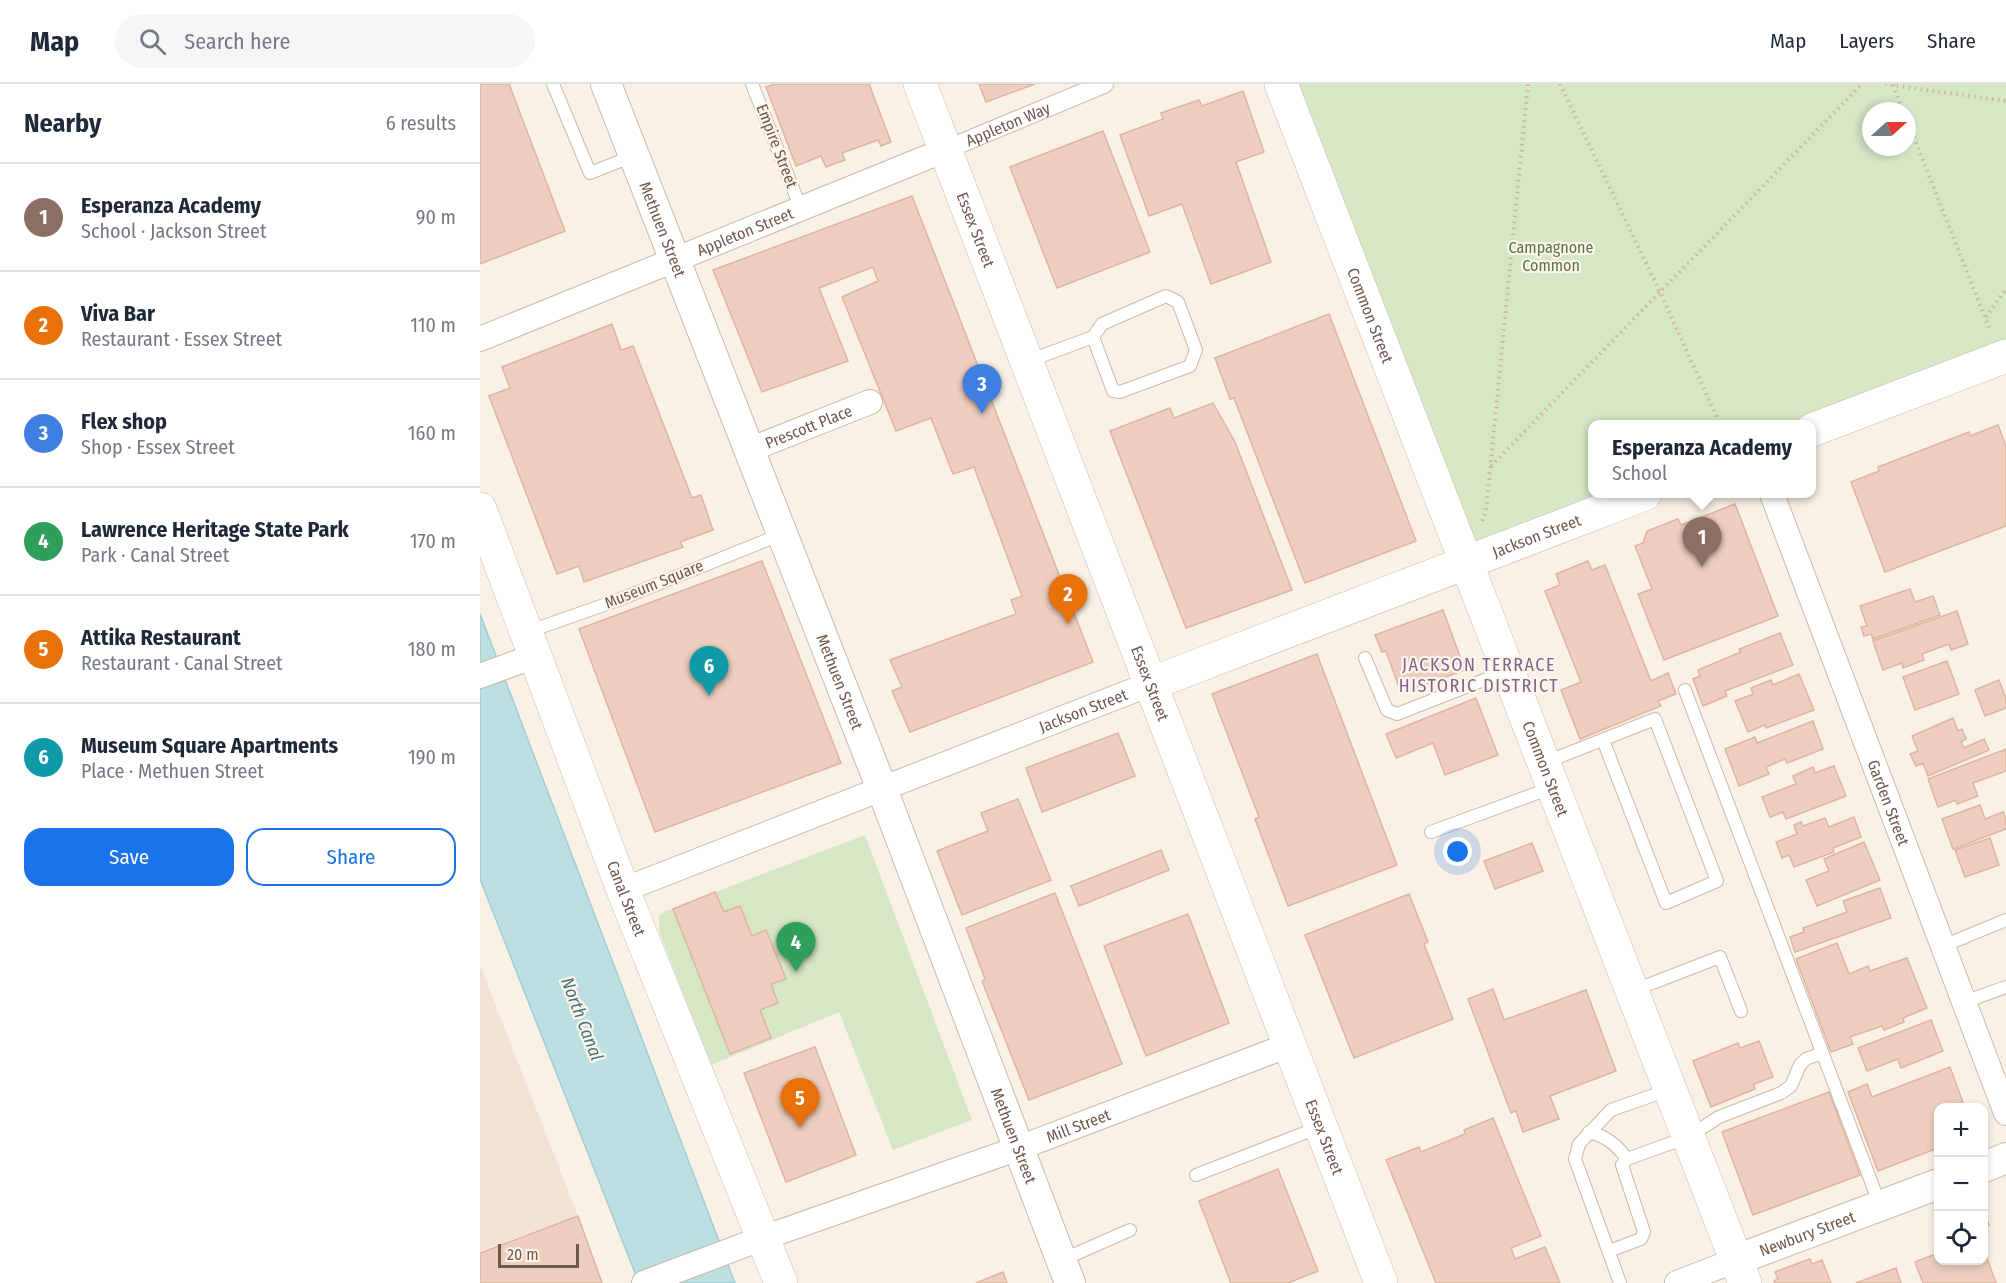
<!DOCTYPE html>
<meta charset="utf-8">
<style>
body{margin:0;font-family:"Fira Sans Condensed",sans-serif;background:#f6f6f7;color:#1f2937}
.controls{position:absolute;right:18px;bottom:18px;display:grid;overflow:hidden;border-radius:12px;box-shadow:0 3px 9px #0003}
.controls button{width:54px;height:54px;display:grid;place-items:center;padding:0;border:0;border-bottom:2px solid #e0e1e3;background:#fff;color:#1f2937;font:30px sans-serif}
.compass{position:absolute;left:1382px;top:18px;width:54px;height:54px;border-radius:50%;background:#fff;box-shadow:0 3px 9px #0003;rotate:69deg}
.scale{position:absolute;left:18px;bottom:15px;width:81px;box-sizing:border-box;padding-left:6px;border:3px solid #71584d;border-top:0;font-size:16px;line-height:21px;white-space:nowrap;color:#71584d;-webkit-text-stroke:4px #fef5eb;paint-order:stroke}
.you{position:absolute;left:978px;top:768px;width:21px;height:21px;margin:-15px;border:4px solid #fff;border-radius:50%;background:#1a73e8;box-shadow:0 0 0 9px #1a73e833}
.badge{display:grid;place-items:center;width:39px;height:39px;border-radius:50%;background:#1a73e8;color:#fff;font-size:20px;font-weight:700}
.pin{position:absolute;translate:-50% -50px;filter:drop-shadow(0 2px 3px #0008)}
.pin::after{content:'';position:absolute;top:32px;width:21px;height:18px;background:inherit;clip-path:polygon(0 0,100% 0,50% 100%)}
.popup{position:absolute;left:1108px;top:336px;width:228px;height:78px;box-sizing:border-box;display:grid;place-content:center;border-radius:12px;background:#fff;filter:drop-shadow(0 2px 4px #0005);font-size:20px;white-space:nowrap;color:#747a83}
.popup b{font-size:22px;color:#1f2937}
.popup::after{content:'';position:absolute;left:50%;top:100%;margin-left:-12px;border:12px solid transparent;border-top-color:#fff}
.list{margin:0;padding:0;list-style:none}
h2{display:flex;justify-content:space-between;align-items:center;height:78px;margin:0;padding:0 24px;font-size:26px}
h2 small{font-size:20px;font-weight:400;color:#747a83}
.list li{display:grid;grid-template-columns:39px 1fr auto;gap:18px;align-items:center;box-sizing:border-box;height:108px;padding:0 24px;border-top:2px solid #e0e1e3}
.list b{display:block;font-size:22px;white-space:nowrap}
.list p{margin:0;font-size:20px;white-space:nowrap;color:#747a83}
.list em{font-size:20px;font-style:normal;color:#747a83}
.actions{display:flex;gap:12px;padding:18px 24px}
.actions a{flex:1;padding:14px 0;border:2px solid #1a73e8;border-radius:18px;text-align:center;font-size:21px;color:#1a73e8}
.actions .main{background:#1a73e8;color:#fff}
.icon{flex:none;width:33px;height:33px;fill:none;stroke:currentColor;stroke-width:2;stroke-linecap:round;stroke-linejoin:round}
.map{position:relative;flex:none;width:1526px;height:1199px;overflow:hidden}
header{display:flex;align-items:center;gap:36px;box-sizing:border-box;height:84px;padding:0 30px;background:#fff;border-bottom:2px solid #e0e1e3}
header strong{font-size:28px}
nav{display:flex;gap:33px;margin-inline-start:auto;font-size:21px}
.search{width:420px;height:54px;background:#f6f6f7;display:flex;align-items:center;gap:15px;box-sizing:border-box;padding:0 21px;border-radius:33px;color:#747a83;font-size:22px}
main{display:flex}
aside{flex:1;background:#fff}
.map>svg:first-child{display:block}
</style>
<header>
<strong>Map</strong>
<div class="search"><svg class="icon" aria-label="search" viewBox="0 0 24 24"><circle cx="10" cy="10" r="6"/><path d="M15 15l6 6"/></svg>Search here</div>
<nav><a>Map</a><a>Layers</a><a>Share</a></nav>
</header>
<main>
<aside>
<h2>Nearby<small>6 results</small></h2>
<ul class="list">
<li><span class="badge" style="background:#8d6e63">1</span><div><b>Esperanza Academy</b><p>School · Jackson Street</p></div><em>90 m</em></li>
<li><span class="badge" style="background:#e8710a">2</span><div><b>Viva Bar</b><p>Restaurant · Essex Street</p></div><em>110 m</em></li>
<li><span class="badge" style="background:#3f7fe0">3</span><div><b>Flex shop</b><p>Shop · Essex Street</p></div><em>160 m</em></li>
<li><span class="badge" style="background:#2e9e5b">4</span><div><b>Lawrence Heritage State Park</b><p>Park · Canal Street</p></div><em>170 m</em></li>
<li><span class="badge" style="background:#e8710a">5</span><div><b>Attika Restaurant</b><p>Restaurant · Canal Street</p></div><em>180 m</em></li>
<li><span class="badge" style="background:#0f9aa8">6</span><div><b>Museum Square Apartments</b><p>Place · Methuen Street</p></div><em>190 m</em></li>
</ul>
<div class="actions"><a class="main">Save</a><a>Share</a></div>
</aside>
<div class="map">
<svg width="1526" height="1199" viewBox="0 0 1526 1199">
<rect width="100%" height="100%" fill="#faf1e6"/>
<path fill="#f1e3d5" d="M0,881L98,1132L0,1167Z"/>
<g fill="#d5e7c5" fill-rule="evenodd">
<path d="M815,0H1526V260L1310,340H1112V410H1124L994,458ZM1391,27H1427V63H1391Z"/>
<path d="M385,751L492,1036L413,1066L359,928L231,981L179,847V832L186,827Z"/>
</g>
<path fill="#bcdfe2" stroke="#a3ced3" stroke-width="1.5" d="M0,530L255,1199H159L0,795Z"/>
<g fill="#eecfbf" stroke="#dfb5a1" stroke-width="1.5">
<path d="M0,0H29L85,147L0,180Z"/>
<path d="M295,0H389L411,58L401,62L398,56L362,69L365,76L346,83L341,72L316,82L286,3Z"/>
<path d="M499,0H555L506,18Z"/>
<path d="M763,7L784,68L756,78L791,178L731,200L702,120L669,132L640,51L683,35L681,29L719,16L722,22Z"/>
<path d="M623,47L670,168L577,204L530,83Z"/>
<path d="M432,112L613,578L430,648L412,607L422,603L410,576L536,530L531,516L542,512L494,383L473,390L451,334L416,347L362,213L398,197L393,183L339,204L368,277L282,308L233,186Z"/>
<path d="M849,230L936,457L825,499L754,314L750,315L735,274Z"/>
<path d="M132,240L141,266L153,262L212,414L221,411L233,446L200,458L203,463L104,498L99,482L77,490L9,312L30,304L22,283Z"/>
<path d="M733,319L755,358L812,506L706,544L630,347L690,324L694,334Z"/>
<path d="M1518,341L1526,362V442L1405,488L1371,398L1399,387L1398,383L1489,348L1490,352Z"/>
<path d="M1255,420L1298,532L1184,576L1158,510L1172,505L1155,462L1163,459L1167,447L1198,435L1201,441Z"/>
<path d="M282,477L361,679L175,748L99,545Z"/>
<path d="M1108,477L1112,486L1125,481L1171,597L1188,589L1196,610L1178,617L1181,622L1100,655L1081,606L1101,598L1065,507L1080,501L1076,490Z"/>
<path d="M1430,505L1435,518L1453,512L1460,531L1393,555L1391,550L1384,552L1381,543L1387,542L1380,522Z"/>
<path d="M963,526L985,586L921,609L906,567L902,568L895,551Z"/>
<path d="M1477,527L1488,560L1471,566L1469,560L1442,570L1444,576L1423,584L1422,579L1403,586L1393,557Z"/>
<path d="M1300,549L1313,581L1245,607L1247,612L1223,622L1213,595L1220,592L1218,586L1261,568L1259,565Z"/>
<path d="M837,570L917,781L808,822L775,735L779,733L732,610Z"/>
<path d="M1467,577L1479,610L1435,626L1423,593Z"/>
<path d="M1319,590L1334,626L1286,644L1285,641L1268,648L1255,617L1273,610L1271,604L1291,596L1293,601Z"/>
<path d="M1519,596L1526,615V624L1505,632L1495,606Z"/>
<path d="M996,614L1018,671L965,691L953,659L916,674L906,650Z"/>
<path d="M1473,634L1478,647L1482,645L1486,655L1481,658L1484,664L1504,655L1509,666L1448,692L1443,679L1436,682L1430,670L1438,667L1432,652Z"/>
<path d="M1333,637L1343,665L1307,679L1305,675L1286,683L1289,690L1259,702L1245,665L1275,653L1277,659Z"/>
<path d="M638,649L655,692L562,728L546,684Z"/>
<path d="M1526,665V687L1493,699L1498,712L1477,720L1476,716L1458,723L1448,695Z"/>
<path d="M1354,682L1366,712L1306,735L1303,728L1290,733L1282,713L1316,700L1313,692L1333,683L1335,689Z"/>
<path d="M538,715L571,796L482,831L457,767L508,747L501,729Z"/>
<path d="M1500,721L1505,735L1523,728L1526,735V745L1473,765L1462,735Z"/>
<path d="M1374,733L1381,753L1353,764L1354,768L1314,783L1309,771L1302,774L1296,758L1317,750L1314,741L1321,738L1323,742L1345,734L1349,743Z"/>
<path d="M1510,754L1519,781L1485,793L1475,766Z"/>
<path d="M1384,758L1400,796L1337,822L1326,796L1349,787L1344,775Z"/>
<path d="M1052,759L1063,787L1015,805L1004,777Z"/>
<path d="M681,766L689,786L599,822L591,802Z"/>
<path d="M1400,804L1411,834L1315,868L1310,853L1324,848L1323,844L1367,828L1363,817Z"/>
<path d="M235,808L244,828L260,822L272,852L286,846L306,895L291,900L298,919L280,926L291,954L250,970L193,825Z"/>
<path d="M575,809L642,980L549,1016L502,897L505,895L486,844Z"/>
<path d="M929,810L948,858L944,860L973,935L874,974L825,851Z"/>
<path d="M708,830L749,939L666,972L624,862Z"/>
<path d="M1357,859L1369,890L1388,882L1390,887L1427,874L1447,924L1423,934L1424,938L1404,946L1402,942L1370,953L1373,960L1351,968L1316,875Z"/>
<path d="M1013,905L1024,936L1106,906L1136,987L1070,1012L1079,1035L1043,1048L1036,1027L1031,1029L988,915Z"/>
<path d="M1451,936L1463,967L1421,984L1418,975L1387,987L1378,964Z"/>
<path d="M1279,957L1293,993L1274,1000L1275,1005L1231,1023L1213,977L1258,959L1260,964Z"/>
<path d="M335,963L376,1071L306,1098L264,989Z"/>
<path d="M1470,983L1485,1024H1458V1064L1398,1087L1368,1008L1387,1000L1392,1013Z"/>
<path d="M1349,1008L1380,1091L1273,1131L1242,1048Z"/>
<path d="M1013,1034L1061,1152L1031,1164L1035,1175L1065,1163L1080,1199H956L906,1076L939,1063L941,1068L985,1050L984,1046Z"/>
<path d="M798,1085L838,1187L808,1199H751L719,1117Z"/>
<path d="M1504,1127L1509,1141L1504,1143Z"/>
<path d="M98,1132L122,1199H0V1169Z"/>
<path d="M1504,1166L1516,1199H1443L1435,1178L1458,1169V1176H1504Z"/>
<path d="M1330,1175L1332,1180L1342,1176L1351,1199H1295L1294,1197L1298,1195L1295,1188Z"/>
<path d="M1416,1184L1421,1199H1376Z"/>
<path d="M523,1188L527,1199H496Z"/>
</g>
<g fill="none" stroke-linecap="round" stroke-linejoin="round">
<defs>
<g id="service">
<path d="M73,0L110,89L153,72"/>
<path d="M272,0L321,125"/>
<path d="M548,277L613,253L622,240L686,212L698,218L716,266L710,282L640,308L633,307L613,253"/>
<path d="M47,548L138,516L302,450"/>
<path d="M885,574L907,626L917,630L1027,587"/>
<path d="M1205,606L1400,1121"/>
<path d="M1066,678L1175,635L1237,797L1186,819L1123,656"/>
<path d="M951,748L1071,704"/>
<path d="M1463,862L1526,836"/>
<path d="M1152,907L1240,873L1261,927"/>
<path d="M1484,918L1526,903"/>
<path d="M1109,1048C1127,1053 1136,1060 1147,1075"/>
<path d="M716,1091L840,1043"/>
<path d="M1129,1167L1161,1155L1164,1148L1142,1081L1147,1075L1208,1053L1239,1033L1301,1009L1311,1002L1320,981L1326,975L1342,969"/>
<path d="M582,1176L650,1146"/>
<path d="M1140,1199L1095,1075L1099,1060L1131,1026L1188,1006"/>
</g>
<g id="pedestrian">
<path id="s1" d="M465,66L624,0"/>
</g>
<g id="minor">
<path id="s2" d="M0,255L465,66"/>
<path id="s3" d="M269,366L390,318"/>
<path id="s4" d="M1292,410L1526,1029"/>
<path d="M0,592L55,572"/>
<path id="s5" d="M143,806L670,600"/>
<path id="s6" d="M164,1199L283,1154L539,1064L809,961"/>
<path d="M1197,1199L1256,1176"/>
</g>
<g id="tertiary">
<path id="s7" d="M126,0L402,705L590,1199"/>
<path d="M1504,1083L1526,1074"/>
<path id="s8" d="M1256,1176L1458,1100"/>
</g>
<g id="secondary">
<path id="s9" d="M440,0L901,1199"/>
<path id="s10" d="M801,0L1265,1199"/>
<path d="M1332,346L1526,272"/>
<path id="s11" d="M0,425L143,806L301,1199"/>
<path id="s12" d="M670,600L1165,410"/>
</g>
</defs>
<use href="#service" stroke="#cbb9ad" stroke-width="14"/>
<use href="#pedestrian" stroke="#cbb9ad" stroke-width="20"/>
<use href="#minor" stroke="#cbb9ad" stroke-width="26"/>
<use href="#tertiary" stroke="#cbb9ad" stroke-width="32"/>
<use href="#secondary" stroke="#d0bbad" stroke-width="34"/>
<g stroke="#d2b3a3" stroke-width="4" stroke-dasharray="1.5 4.5" stroke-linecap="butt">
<path d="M1080,0L1180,208L1240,340"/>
<path d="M1405,0L1526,17"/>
<path d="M1413,1L1423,27"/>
<path d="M1427,36L1510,246"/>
<path d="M1506,233L1526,205"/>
<path d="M1011,382L1382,0"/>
<path d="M1002,437L1006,427L1048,0"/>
</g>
<use href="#service" stroke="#fff" stroke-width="12"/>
<use href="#pedestrian" stroke="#fff" stroke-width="18"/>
<use href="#minor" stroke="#fff" stroke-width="24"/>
<use href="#tertiary" stroke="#fff" stroke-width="30"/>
<use href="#secondary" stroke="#fff" stroke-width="33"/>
</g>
<g text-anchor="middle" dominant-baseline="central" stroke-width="4.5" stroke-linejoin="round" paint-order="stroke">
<g font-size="16" fill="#71584d" stroke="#fef5eb">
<text stroke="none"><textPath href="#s1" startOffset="68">Appleton Way</textPath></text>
<text transform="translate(297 62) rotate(69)">Empire Street</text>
<text stroke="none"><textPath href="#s7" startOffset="156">Methuen Street</textPath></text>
<text stroke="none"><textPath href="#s9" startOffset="156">Essex Street</textPath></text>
<text stroke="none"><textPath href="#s2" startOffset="286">Appleton Street</textPath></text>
<text stroke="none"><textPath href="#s10" startOffset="248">Common Street</textPath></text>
<text stroke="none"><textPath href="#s3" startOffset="64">Prescott Place</textPath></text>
<text stroke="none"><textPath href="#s12" startOffset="414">Jackson Street</textPath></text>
<text transform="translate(174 500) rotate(-22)">Museum Square</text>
<text stroke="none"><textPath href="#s7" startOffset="642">Methuen Street</textPath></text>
<text stroke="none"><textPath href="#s9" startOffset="642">Essex Street</textPath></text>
<text stroke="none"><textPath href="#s5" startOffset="494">Jackson Street</textPath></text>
<text stroke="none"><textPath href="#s10" startOffset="734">Common Street</textPath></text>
<text stroke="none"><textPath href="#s4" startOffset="330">Garden Street</textPath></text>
<text stroke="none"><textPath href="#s11" startOffset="416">Canal Street</textPath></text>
<text stroke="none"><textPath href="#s6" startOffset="462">Mill Street</textPath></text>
<text stroke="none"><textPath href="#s7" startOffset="1128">Methuen Street</textPath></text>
<text stroke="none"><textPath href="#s9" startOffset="1128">Essex Street</textPath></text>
<text stroke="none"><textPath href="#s8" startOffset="76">Newbury Street</textPath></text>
</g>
<g font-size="16" fill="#567745" stroke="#fef5eb">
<text x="1071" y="163">Campagnone<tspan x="1071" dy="18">Common</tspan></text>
</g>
<g font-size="18" letter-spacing="1.5" fill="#7d658d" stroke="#fef5eb">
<text x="999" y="581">JACKSON TERRACE<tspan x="999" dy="21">HISTORIC DISTRICT</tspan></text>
</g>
<g font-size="18" font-style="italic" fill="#45767c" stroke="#fef5eb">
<text transform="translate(102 935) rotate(69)">North Canal</text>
</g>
</g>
</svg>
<div class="controls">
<button>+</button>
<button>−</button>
<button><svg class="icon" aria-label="locate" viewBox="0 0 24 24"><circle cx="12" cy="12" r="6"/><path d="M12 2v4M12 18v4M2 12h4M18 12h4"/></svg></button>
</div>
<svg class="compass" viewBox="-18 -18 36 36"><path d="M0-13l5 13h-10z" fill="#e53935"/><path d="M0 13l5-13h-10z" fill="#747a83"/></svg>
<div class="scale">20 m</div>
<div class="you"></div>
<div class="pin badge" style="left:1222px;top:483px;background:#8d6e63">1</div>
<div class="popup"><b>Esperanza Academy</b>School</div>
<div class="pin badge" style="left:588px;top:540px;background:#e8710a">2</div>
<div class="pin badge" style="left:502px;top:330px;background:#3f7fe0">3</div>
<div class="pin badge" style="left:316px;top:888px;background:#2e9e5b">4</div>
<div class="pin badge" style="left:320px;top:1044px;background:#e8710a">5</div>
<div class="pin badge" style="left:229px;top:612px;background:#0f9aa8">6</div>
</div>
</main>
